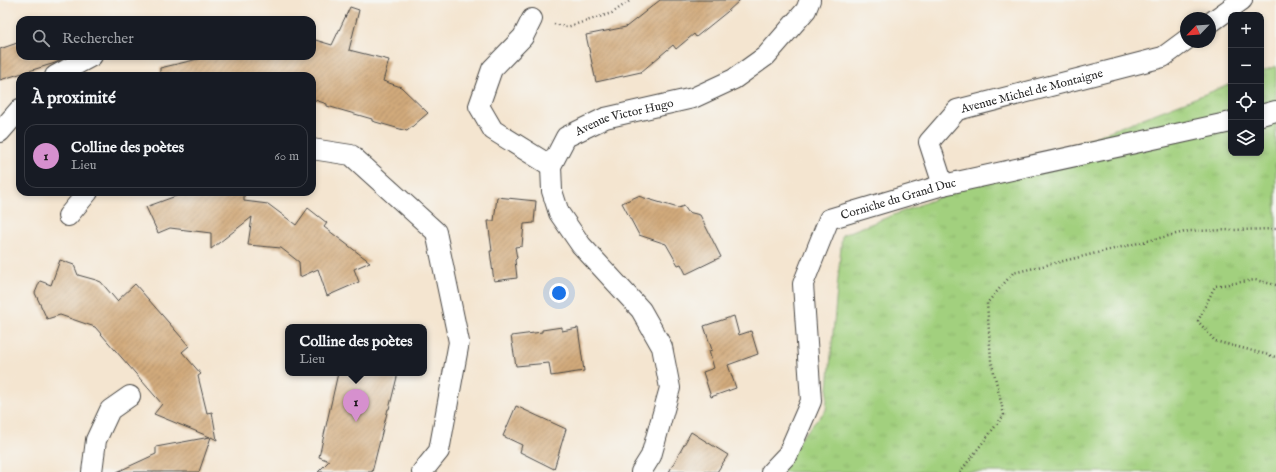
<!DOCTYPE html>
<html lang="fr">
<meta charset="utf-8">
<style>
body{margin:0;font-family:"IM FELL English",serif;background:#20242c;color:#f1f3f6}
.controls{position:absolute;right:12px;top:12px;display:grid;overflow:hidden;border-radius:8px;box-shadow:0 2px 6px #0003}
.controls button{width:36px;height:36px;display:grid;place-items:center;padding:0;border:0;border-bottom:1px solid #363941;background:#171b24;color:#f1f3f6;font:20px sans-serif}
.compass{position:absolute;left:1180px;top:12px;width:36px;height:36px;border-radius:50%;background:#171b24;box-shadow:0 2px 6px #0003;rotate:245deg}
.you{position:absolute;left:559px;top:293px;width:14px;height:14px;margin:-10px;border:3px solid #fff;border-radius:50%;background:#1a73e8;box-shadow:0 0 0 6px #1a73e833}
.badge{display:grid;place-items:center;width:26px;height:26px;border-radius:50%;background:#d690ce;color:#111;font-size:13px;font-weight:700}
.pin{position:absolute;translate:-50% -33px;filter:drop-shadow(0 1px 2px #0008)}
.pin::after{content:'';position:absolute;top:21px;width:14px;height:12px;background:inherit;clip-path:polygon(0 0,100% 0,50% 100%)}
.popup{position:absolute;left:285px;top:324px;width:142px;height:52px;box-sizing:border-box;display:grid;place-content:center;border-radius:8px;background:#171b24;filter:drop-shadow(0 1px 3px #0005);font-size:13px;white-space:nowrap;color:#9ea1a6}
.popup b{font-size:15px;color:#f1f3f6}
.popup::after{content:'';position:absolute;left:50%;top:100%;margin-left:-8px;border:8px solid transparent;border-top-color:#171b24}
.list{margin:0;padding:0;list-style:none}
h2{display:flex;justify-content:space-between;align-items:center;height:52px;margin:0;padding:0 16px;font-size:17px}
h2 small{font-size:13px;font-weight:400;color:#9ea1a6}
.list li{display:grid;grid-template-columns:26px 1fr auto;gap:12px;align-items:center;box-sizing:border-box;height:64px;margin:0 8px 8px;padding:0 8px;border:1px solid #363941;border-radius:12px}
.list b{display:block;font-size:15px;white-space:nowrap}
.list p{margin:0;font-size:13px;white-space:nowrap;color:#9ea1a6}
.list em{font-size:13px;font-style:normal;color:#9ea1a6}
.icon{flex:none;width:22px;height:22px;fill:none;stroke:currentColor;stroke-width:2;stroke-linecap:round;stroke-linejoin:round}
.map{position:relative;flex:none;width:1276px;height:472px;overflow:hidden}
.search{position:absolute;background:#171b24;box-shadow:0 2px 6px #0003;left:16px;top:16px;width:300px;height:44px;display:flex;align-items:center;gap:10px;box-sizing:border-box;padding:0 14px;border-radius:12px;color:#9ea1a6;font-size:15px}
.panel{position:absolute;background:#171b24;box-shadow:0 2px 6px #0003;left:16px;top:72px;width:300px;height:124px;border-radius:12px}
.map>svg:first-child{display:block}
</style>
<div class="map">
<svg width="1276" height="472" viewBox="0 0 1276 472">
<defs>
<pattern id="grass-tufts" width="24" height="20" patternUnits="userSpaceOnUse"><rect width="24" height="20" fill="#a2d07e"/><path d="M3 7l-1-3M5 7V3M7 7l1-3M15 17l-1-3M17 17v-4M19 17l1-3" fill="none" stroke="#8cb36d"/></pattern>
<pattern id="building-hatch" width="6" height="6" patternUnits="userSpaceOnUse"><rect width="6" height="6" fill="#d2aa7c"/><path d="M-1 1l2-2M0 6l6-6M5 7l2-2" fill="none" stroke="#ab8b66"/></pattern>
</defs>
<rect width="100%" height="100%" fill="#f6f6f2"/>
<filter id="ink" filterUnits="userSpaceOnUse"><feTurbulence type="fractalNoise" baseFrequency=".025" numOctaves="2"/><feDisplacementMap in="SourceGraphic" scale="8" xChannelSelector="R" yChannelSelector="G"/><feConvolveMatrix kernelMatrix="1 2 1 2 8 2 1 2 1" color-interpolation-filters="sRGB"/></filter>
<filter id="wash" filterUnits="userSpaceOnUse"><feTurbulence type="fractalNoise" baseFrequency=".012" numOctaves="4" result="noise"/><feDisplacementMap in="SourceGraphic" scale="16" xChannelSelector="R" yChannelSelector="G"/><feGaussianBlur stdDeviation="0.9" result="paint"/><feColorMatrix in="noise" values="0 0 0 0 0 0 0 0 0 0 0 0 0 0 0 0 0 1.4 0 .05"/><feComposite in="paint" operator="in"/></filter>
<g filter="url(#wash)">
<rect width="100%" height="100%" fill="#f4e5d0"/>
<path fill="url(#grass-tufts)" stroke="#667e54" d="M1276,66V472H770L826,410L842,235L1231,84V153H1261V72Z"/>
<g id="blocks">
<g fill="url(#building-hatch)">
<path d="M660,0H740L727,12L696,37L694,34L676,49L673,45L641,72L596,82L586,35L626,27Z"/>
<path d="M350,7L359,10L349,50L389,60L383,81L401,87L428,113L407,131L372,121V119L327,106V104L312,99V76H160V68L211,56H312V39L332,45Z"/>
<path d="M20,42V56H61V60L55,63L0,80V49Z"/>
<path d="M187,192H244V201L268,204L296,225L308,208L327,223L324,227L370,262L354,269L359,282L327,296L318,269L300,277L299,262L281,248L248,245L252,217L211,249V233L170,228L158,233L146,207Z"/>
<path d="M638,196L678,208L684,206L688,212L700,215L721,257L686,274L681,264L678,265L666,244L639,235L622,203Z"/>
<path d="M497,197L536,201L534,223L524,224L522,246L515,247L517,258L515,260L517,278L494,281L490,251H492L488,221H494Z"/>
<path d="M60,260L74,265L78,275L96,280L101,282L117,301L135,284L189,346L182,352L201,374L198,376L207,413L212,412L217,440L211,437L199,472H117L156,454V447L210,437L154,414L162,404L95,327L60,315L47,319L35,293L40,281L51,285Z"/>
<path d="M734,316L739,335L751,331L758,354L728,365L736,388L711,397L703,372L714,368L709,351L712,350L704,326Z"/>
<path d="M562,327V331L578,328L584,371L551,376L549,363L516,366L511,336L542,332V330Z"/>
<path d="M338,373H398L389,409H388L372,472H318L329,461L319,457Z"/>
<path d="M516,406L566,429L554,469L520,452L522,445L503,436Z"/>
<path d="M691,432L728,455L717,472H669Z"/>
</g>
</g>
</g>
<g filter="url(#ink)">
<use href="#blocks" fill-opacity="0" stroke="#494744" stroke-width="1"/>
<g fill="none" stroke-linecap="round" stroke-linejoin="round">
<defs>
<g id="street">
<path d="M532,19L523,37L492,69L479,106L493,130L551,166"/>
<path d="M1210,23L1242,0"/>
<path d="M55,76L92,56"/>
<path d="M1261,115L1276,111"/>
<path d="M0,132L20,109"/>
<path d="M312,149L351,155L436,232L459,342L439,451L422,472"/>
<path id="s1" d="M943,185L929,142L957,110L1163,57L1186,40"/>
<path d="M68,216L88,192"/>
<path d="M92,472L96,440L110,410L130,396"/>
<path id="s2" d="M641,472L651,456L670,388L662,347L641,310L581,245L559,213L552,191L551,166L566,137L605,118L693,98L734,79L766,56L806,10L810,0"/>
<path id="s3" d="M771,472L788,454L811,401L803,284L829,219L943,185L1231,122"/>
</g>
</defs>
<use href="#street" stroke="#494744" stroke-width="22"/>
<g stroke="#494744" stroke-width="2.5" stroke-dasharray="1 3" stroke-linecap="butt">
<path d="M554,24L567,27L612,13L631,0"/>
<path d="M1276,285L1255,280L1215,286L1198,321L1215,341L1276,357"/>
<path d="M960,472L1004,415L991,360L987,303L1013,273L1189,231L1276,229"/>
</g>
<use href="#street" stroke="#fff" stroke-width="20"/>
</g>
</g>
<g text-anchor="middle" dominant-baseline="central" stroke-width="3" stroke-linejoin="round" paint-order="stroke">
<g font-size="12" fill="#2b2b2b" stroke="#f6f6f2">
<text stroke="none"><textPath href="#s1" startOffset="165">Avenue Michel de Montaigne</textPath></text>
<text stroke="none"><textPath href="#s2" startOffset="444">Avenue Victor Hugo</textPath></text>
<text stroke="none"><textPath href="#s3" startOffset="342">Corniche du Grand Duc</textPath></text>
</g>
</g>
</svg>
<div class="controls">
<button>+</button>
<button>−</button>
<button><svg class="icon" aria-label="locate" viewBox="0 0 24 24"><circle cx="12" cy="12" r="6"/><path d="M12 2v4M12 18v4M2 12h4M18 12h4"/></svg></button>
<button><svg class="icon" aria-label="layers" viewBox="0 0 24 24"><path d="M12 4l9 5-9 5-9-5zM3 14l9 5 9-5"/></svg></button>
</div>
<svg class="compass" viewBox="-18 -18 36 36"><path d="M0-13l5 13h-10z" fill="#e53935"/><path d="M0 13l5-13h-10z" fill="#9ea1a6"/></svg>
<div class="you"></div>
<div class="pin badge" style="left:356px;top:422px">1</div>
<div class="popup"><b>Colline des poètes</b>Lieu</div>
<div class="search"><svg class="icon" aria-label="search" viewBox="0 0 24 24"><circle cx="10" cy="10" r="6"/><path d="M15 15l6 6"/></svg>Rechercher</div>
<section class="panel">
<h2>À proximité<small></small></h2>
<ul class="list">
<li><span class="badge">1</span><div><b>Colline des poètes</b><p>Lieu</p></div><em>60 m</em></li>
</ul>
</section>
</div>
